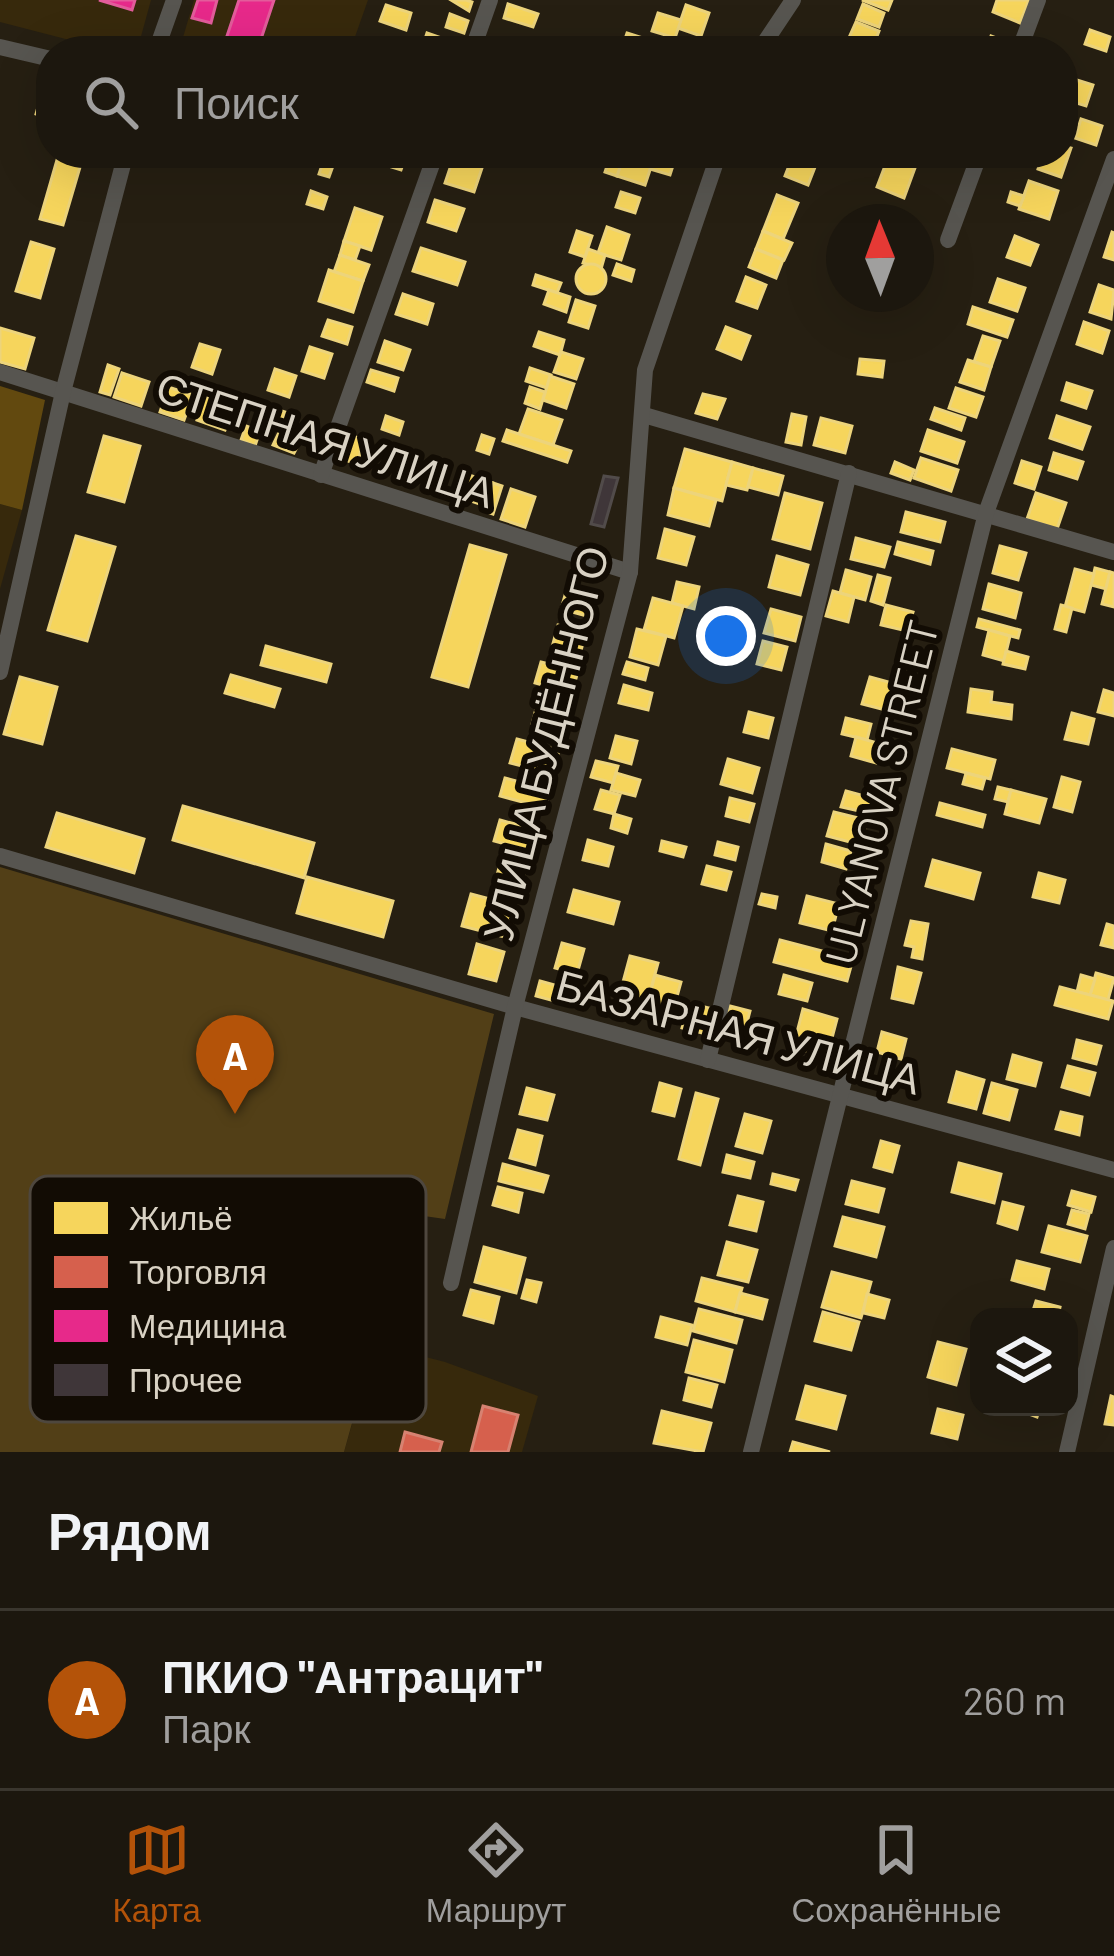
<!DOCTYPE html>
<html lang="ru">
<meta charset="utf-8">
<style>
body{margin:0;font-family:Barlow,sans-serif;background:#29241c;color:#f1f3f6}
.controls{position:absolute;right:36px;bottom:36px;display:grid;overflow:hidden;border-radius:24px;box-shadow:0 12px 48px #0002}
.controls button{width:108px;height:108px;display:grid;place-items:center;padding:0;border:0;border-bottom:3px solid #3a362e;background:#1c170e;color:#f1f3f6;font:60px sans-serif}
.compass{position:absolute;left:826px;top:204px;width:108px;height:108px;border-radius:50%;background:#1c170e;box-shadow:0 12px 48px #0002;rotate:359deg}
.you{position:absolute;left:726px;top:636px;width:42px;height:42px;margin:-30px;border:9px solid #fff;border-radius:50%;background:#1a73e8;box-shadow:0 0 0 18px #1a73e833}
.badge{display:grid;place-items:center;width:78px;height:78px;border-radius:50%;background:#b45309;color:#fff;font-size:39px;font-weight:700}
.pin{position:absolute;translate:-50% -99px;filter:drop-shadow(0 3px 6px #0008)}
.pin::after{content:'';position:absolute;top:63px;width:42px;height:36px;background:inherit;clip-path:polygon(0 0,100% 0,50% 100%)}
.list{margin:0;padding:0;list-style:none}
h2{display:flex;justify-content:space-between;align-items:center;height:156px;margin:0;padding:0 48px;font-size:51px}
h2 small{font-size:39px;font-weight:400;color:#a09f9e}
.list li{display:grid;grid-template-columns:78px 1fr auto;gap:36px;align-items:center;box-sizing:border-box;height:180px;padding:0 48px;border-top:3px solid #3a362e}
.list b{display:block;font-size:45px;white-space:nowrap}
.list p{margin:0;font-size:39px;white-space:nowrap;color:#a09f9e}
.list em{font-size:39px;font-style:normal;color:#a09f9e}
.icon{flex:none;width:66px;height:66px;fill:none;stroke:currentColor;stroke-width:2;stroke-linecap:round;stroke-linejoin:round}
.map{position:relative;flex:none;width:1114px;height:1452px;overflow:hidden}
.search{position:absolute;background:#1c170e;box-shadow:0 12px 48px #0002;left:36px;right:36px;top:36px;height:132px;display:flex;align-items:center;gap:30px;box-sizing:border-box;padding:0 42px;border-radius:48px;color:#a09f9e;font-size:45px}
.sheet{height:336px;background:#1c170e}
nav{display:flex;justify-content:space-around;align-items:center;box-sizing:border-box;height:168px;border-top:3px solid #3a362e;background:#1c170e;font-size:33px;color:#a09f9e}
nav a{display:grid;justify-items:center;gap:6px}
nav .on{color:#b45309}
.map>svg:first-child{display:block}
</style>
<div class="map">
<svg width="1114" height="1452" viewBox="0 0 1114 1452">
<rect width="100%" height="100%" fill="#261f12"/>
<g fill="#37290c">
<path d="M0,0H151L137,51H112L0,22Z"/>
<path d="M194,0H368L350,51H179Z"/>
<path d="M0,504L22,510L0,589Z"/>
<path d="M375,1344L445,1362L538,1396L522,1452H344Z"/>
</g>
<path fill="#523f17" d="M0,867L494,1014L445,1219L410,1214L344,1452H0Z"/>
<path fill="#62490f" d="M0,386L45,400L22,510L0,504Z"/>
<g fill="#f6d55c" stroke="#edd47b" stroke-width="3">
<path d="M451,0H466L472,2L469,11Z"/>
<path d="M862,0H892L888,10Z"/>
<path d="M997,0H1029L1020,23L993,12Z"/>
<path d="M508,4L538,14L533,27L504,18Z"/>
<path d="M863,4L884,13L879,27L857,19Z"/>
<path d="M386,5L411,13L406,30L380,21Z"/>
<path d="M686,5L709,13L701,36L678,28Z"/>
<path d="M658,13L681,20L675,38L652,31Z"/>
<path d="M450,14L468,21L464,33L446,27Z"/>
<path d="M856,22L879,31L872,49L848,40Z"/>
<path d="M1090,30L1110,37L1106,51L1085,44Z"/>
<path d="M427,33L447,40L443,51L422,48Z"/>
<path d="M627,33L646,39L643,51L623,45Z"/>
<path d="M991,36L1012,44L1009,51H986Z"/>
<path d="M375,40L403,49L402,51H371Z"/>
<path d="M1064,76L1093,85L1086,106L1063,99Z"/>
<path d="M45,82L51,84V119L36,114Z"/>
<path d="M1081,119L1102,126L1096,145L1075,138Z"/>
<path d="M1063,146L1071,148L1061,177L1038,169L1043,153H1063Z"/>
<path d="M59,153L83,157L63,225L40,219Z"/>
<path d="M375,153H407L401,170L372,161Z"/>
<path d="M455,153L484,162L474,192L445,183Z"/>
<path d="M624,153L653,161L645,185L617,176Z"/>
<path d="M656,153H677L670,175L650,169Z"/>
<path d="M794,153L819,157L808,185L785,176Z"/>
<path d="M610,157L622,161L617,176L605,172Z"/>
<path d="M888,158L915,168L904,198L877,187Z"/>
<path d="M324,159L334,163L329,177L319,174Z"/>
<path d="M1029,181L1058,191L1049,219L1019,209Z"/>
<path d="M311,191L327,197L323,209L307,204Z"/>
<path d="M621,192L640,198L635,213L616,207Z"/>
<path d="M1011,192L1024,196L1020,206L1008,202Z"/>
<path d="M777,195L798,203L783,239L763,231Z"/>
<path d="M435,200L464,209L456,231L428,222Z"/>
<path d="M355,208L382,217L371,250L344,241Z"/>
<path d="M607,227L629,235L621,260L598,253Z"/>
<path d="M577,231L592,236L585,257L570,252Z"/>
<path d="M763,231L792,243L784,260L756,249Z"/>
<path d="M1112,232L1114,233V260L1104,257Z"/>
<path d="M1015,236L1038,245L1030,265L1007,257Z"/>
<path d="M344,241L360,246L355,260L340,255Z"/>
<path d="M31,242L54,249L40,298L16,291Z"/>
<path d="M421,248L465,262L457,285L413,271Z"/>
<path d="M588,249L605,255L601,269L583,263Z"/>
<path d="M756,249L783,260L776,278L749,267Z"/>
<path d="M340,255L369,265L363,281L334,272Z"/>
<circle cx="591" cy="279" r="15"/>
<path d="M617,264L634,270L631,281L613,275Z"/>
<path d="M329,270L363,281L353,312L319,301Z"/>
<path d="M536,275L561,283L557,293L533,285Z"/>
<path d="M746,277L766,285L757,308L737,301Z"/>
<path d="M998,279L1025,288L1017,311L990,302Z"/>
<path d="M1099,285L1114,290L1111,319L1090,312Z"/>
<path d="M549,290L570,297L566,312L544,304Z"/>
<path d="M403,294L433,304L427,324L396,314Z"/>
<path d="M576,300L595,306L588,328L569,322Z"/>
<path d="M973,307L1013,320L1007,337L968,324Z"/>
<path d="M328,320L352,327L347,344L322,336Z"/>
<path d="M1084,322L1109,331L1102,353L1077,344Z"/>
<path d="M726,327L750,336L741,359L717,349Z"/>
<path d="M0,328L34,338L25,369L0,362Z"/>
<path d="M539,332L564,340L560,355L534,346Z"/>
<path d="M983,336L1000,341L991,367L974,362Z"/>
<path d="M385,341L410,350L403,370L378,362Z"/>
<path d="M200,344L220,350L212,374L192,367Z"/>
<path d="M310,347L332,354L324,378L302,371Z"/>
<path d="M561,352L583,359L576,379L554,372Z"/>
<path d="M860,359L884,361L882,377L858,374Z"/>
<path d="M968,360L991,367L984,390L960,382Z"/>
<path d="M108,365L119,369L110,395L100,392Z"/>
<path d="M530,368L551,375L547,388L526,381Z"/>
<path d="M275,369L296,376L289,397L268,390Z"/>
<path d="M371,370L398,378L394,391L367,382Z"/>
<path d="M122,373L149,382L141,406L114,397Z"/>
<path d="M550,376L574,384L566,408L543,400Z"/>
<path d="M1067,383L1092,391L1086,408L1062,400Z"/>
<path d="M168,387L193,395L184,420L160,412Z"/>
<path d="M530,387L545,392L540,409L525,403Z"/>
<path d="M956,388L983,397L976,417L949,408Z"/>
<path d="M703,394L725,399L717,419L696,413Z"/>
<path d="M205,397L233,406L225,430L197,420Z"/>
<path d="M266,406L285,412L280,427L262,421Z"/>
<path d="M935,408L965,418L961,430L931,419Z"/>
<path d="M528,409L562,420L553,445L519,434Z"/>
<path d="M792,414L806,417L801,445L786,442Z"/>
<path d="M386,416L403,422L399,435L382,429Z"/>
<path d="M1057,416L1090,427L1082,449L1050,438Z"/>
<path d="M821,418L852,426L845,453L814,445Z"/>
<path d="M283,424L306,430L294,453L273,445Z"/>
<path d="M246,426L260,431L255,446L241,440Z"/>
<path d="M507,430L571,451L567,462L503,441Z"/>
<path d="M928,430L964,442L957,463L921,451Z"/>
<path d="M350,435L364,440L357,464L342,459Z"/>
<path d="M482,435L494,439L489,454L477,450Z"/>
<path d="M104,436L140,446L124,502L88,492Z"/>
<path d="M685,449L732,462L722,501L674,488Z"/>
<path d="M1054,453L1083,462L1077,479L1049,470Z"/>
<path d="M921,458L958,470L951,491L914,478Z"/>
<path d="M1022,461L1041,467L1034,489L1015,483Z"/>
<path d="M732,462L753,468L747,490L726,485Z"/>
<path d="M895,462L914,470L910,480L891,473Z"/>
<path d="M753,468L783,476L778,495L748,487Z"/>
<path d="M463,473L493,483L486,506L456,496Z"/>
<path d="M493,483L502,486L493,514L484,511Z"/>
<path d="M674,488L716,500L709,526L668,515Z"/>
<path d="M511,489L535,497L525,527L501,519Z"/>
<path d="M785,493L822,503L810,549L773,539Z"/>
<path d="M1036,493L1066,503L1057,529L1027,519Z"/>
<path d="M906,512L945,522L940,542L901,532Z"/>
<path d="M665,529L694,537L686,565L658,558Z"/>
<path d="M76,536L115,547L87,641L48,630Z"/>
<path d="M856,538L890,547L884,567L851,559Z"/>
<path d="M898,542L933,551L930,564L895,554Z"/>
<path d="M470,545L506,555L468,687L432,677Z"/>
<path d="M1000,546L1026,553L1018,580L993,573Z"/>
<path d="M777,556L808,565L800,595L769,587Z"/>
<path d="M1095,568L1110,572L1106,589L1091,585Z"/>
<path d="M1075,569L1094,574L1084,612L1065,607Z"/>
<path d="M846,570L871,577L865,600L840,593Z"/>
<path d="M1110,572L1114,573V607L1102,604Z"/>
<path d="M878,575L890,578L883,605L871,601Z"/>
<path d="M677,582L699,587L694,609L672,603Z"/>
<path d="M989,584L1021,593L1015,618L983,609Z"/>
<path d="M568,585L597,592L590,617L561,609Z"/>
<path d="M833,591L854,597L848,622L826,616Z"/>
<path d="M653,598L683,606L674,638L644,630Z"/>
<path d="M886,605L913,612L907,631L881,625Z"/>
<path d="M1061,605L1072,608L1066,632L1055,629Z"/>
<path d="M771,609L801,617L795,641L764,633Z"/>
<path d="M979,619L1020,630L1018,638L977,627Z"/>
<path d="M558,625L586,632L579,658L551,651Z"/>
<path d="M637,629L666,636L658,665L630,657Z"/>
<path d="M989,630L1010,636L1004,661L983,655Z"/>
<path d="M763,641L787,647L781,670L757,664Z"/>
<path d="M266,646L331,664L326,682L261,665Z"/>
<path d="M1006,651L1028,657L1025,669L1003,664Z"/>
<path d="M541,662L578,671L572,693L535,683Z"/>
<path d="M627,662L648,668L645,680L623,674Z"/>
<path d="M231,675L280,689L274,707L225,693Z"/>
<path d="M20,677L57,687L42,744L4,734Z"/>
<path d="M870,677L896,684L889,711L862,704Z"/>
<path d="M624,685L652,693L648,710L619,703Z"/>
<path d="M971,689L992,692L991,702L1012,705L1011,719L968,712Z"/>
<path d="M1104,690L1114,693V716L1098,712Z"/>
<path d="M538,701L568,709L562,732L532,724Z"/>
<path d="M749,712L773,718L768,738L744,732Z"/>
<path d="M1072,713L1094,719L1088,744L1065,739Z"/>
<path d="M846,718L871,724L867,740L842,734Z"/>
<path d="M616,736L637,741L631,764L610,758Z"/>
<path d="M856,737L881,744L876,763L851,756Z"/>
<path d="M517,739L559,750L553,774L510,763Z"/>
<path d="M952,749L995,760L990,779L947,768Z"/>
<path d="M728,759L759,768L752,793L721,784Z"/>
<path d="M596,761L618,766L613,783L591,777Z"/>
<path d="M616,773L640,780L635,796L611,790Z"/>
<path d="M966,773L985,778L982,789L963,784Z"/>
<path d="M1062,777L1080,782L1072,812L1054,807Z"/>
<path d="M505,778L550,790L545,808L500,796Z"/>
<path d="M998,787L1011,790L1008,802L995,799Z"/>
<path d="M601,790L620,795L614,814L595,809Z"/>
<path d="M1011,790L1046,799L1039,823L1005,814Z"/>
<path d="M846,791L872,798L868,813L841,807Z"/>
<path d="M730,798L754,804L749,822L726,816Z"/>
<path d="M940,803L985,815L982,827L937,815Z"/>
<path d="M183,806L314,843L304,878L173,840Z"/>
<path d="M834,812L867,820L861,845L827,836Z"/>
<path d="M57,813L144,839L134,873L46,847Z"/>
<path d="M614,814L631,819L627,833L611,828Z"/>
<path d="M500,820L541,831L535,852L494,841Z"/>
<path d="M588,840L613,847L608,866L583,860Z"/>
<path d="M662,841L686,847L683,857L660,851Z"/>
<path d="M718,842L738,847L735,860L715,855Z"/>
<path d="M826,844L851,851L846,869L822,862Z"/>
<path d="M501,860L526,867L518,897L493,890Z"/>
<path d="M933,860L980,873L973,899L926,886Z"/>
<path d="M707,866L731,872L726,890L702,884Z"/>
<path d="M1039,873L1065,880L1059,903L1033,897Z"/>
<path d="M307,877L393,901L383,937L297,913Z"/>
<path d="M574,890L619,902L613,924L568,912Z"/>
<path d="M471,894L516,906L508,938L462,926Z"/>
<path d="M762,894L777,897L775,908L759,904Z"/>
<path d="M807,896L839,904L832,931L800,923Z"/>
<path d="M911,921L928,924L922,959L912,957L914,947L905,945Z"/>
<path d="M1107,924L1114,926V948L1101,945Z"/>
<path d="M780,940L853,959L847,981L774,962Z"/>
<path d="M562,943L584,949L577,974L555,968Z"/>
<path d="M477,944L504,952L496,981L469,974Z"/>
<path d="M630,956L658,963L644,1015L616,1008Z"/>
<path d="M898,967L921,973L913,1003L892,998Z"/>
<path d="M1096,973L1114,978L1108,1000L1090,995Z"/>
<path d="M655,975L681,982L670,1022L644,1015Z"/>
<path d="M784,975L812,983L807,1001L779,994Z"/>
<path d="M1081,975L1095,979L1090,995L1077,992Z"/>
<path d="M540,981L562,987L558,1002L536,996Z"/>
<path d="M1060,987L1113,1001L1108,1019L1055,1005Z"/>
<path d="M689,1003L713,1009L706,1034L682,1028Z"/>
<path d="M730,1006L750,1011L742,1042L722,1037Z"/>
<path d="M803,1009L837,1019L827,1057L793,1048Z"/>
<path d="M882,1032L906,1039L901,1059L877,1052Z"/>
<path d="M1077,1040L1101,1046L1096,1064L1073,1058Z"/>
<path d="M1013,1055L1041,1063L1035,1086L1007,1079Z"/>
<path d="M1068,1066L1095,1073L1089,1095L1062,1087Z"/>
<path d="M957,1072L984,1080L976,1109L949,1102Z"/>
<path d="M660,1083L681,1089L674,1116L653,1111Z"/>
<path d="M992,1083L1017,1090L1009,1120L984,1113Z"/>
<path d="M527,1088L554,1095L547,1120L520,1114Z"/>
<path d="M696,1093L718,1099L700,1165L679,1159Z"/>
<path d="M1061,1112L1082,1117L1079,1135L1056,1129Z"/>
<path d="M745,1114L771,1121L762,1153L736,1146Z"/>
<path d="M518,1130L542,1136L535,1165L510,1158Z"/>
<path d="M881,1141L899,1146L892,1172L874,1167Z"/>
<path d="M727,1155L754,1162L750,1178L723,1172Z"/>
<path d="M959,1163L1001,1174L994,1203L952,1192Z"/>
<path d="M503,1164L548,1176L543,1192L499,1181Z"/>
<path d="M773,1174L798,1180L795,1190L771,1184Z"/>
<path d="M852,1181L884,1189L878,1212L846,1204Z"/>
<path d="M498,1187L522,1193L518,1212L493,1205Z"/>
<path d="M1072,1191L1095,1197L1091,1212L1068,1205Z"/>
<path d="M738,1196L763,1202L756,1231L730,1225Z"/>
<path d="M1003,1202L1023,1207L1017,1229L998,1223Z"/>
<path d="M1072,1210L1089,1214L1085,1229L1068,1224Z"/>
<path d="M843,1217L884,1227L876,1257L835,1246Z"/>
<path d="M1049,1226L1087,1236L1080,1262L1042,1252Z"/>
<path d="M727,1242L757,1250L748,1282L718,1275Z"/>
<path d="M484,1247L525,1258L516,1293L475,1282Z"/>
<path d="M1017,1261L1049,1269L1044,1289L1012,1280Z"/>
<path d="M832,1272L871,1282L861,1318L822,1307Z"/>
<path d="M702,1278L742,1288L735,1312L696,1301Z"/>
<path d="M527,1280L541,1283L536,1302L522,1298Z"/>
<path d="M471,1290L499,1297L493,1323L464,1315Z"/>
<path d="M740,1293L767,1300L762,1319L735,1312Z"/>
<path d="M867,1294L889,1300L884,1318L863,1313Z"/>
<path d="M1036,1301L1060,1307L1058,1317H1031Z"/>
<path d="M699,1309L742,1320L736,1343L693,1331Z"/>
<path d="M823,1312L859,1322L851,1350L815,1341Z"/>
<path d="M661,1317L692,1325L687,1345L656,1337Z"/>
<path d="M694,1340L732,1350L724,1382L686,1372Z"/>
<path d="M938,1342L966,1349L956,1385L928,1377Z"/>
<path d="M689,1378L717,1385L711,1407L684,1400Z"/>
<path d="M806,1386L845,1396L836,1429L797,1419Z"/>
<path d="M1111,1396L1114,1397V1425L1105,1424Z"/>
<path d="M1010,1407H1040L1037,1417Z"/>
<path d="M938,1409L963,1415L957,1439L932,1433Z"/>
<path d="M662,1411L711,1423L703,1452L654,1443Z"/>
<path d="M793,1442L830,1452H790Z"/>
</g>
<g fill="#d6604d" stroke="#d78271" stroke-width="3">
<path d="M483,1406L518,1415L508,1452H471Z"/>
<path d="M405,1432L442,1442L439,1452H400Z"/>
</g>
<g fill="#e7298a" stroke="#e35c9b" stroke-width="3">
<path d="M99,0H135L132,10Z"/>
<path d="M198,0H217L211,23L192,18Z"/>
<path d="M239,0H274L257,51H222Z"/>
</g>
<path fill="#3f3639" stroke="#514b4a" stroke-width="3" d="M604,476L618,478L604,527L591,524Z"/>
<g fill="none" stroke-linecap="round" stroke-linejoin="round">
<g stroke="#575550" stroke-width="16">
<path d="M0,47L51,59"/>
<path d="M156,51L174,0"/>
<path d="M472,51L490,0"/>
<path d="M759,51L793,0"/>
<path d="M1019,51L1038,0"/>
<path d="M948,240L980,153"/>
<path d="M0,372L630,572"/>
<path d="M644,415L1114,552"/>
<path d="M321,475L436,153"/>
<path d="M0,672L63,392L126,153"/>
<path d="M0,856L515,1007L1114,1170"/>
<path d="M708,1060L849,473"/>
<path d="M451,1283L515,1007L630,572L645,370L719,153"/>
<path d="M751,1452L986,513L1114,159"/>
<path d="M1067,1452L1114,1248"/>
</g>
</g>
<g text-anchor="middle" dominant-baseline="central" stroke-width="12" stroke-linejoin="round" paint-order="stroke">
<g font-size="42" fill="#d9d2c4" stroke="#120c04">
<text transform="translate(326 438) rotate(18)">СТЕПНАЯ УЛИЦА</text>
<text transform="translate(544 743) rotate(-76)">УЛИЦА БУДЁННОГО</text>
<text transform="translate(880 792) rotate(-76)">ULYANOVA STREET</text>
<text transform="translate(739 1030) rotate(15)">БАЗАРНАЯ УЛИЦА</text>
</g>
</g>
<rect x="30" y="1176" width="396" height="246" rx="18" fill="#120c04" stroke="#4e473e" stroke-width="3"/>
<rect x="54" y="1202" width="54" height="32" fill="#f6d55c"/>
<rect x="54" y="1256" width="54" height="32" fill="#d6604d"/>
<rect x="54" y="1310" width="54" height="32" fill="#e7298a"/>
<rect x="54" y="1364" width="54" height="32" fill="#3f3639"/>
<g font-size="33" fill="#d9d2c4">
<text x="129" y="1230">Жильё</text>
<text x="129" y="1284">Торговля</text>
<text x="129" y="1338">Медицина</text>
<text x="129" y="1392">Прочее</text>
</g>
</svg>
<div class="controls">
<button><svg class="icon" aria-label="layers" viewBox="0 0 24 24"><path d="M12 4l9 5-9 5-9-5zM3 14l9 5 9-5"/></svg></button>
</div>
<svg class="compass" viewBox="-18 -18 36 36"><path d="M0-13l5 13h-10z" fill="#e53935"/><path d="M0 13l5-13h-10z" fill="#a09f9e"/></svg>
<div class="you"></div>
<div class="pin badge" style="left:235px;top:1114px">A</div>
<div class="search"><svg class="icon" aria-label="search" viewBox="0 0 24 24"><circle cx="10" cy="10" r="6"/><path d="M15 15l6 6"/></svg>Поиск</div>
</div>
<section class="sheet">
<h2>Рядом<small></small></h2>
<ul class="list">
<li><span class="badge">A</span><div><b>ПКИО &quot;Антрацит&quot;</b><p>Парк</p></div><em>260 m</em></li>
</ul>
</section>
<nav>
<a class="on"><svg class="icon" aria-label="map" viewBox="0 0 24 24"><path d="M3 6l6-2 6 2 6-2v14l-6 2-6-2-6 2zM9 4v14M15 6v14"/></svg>Карта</a>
<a><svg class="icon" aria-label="directions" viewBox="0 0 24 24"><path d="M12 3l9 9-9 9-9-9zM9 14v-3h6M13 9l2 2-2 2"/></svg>Маршрут</a>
<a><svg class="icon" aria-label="saved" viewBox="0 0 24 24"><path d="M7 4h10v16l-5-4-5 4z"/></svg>Сохранённые</a>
</nav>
